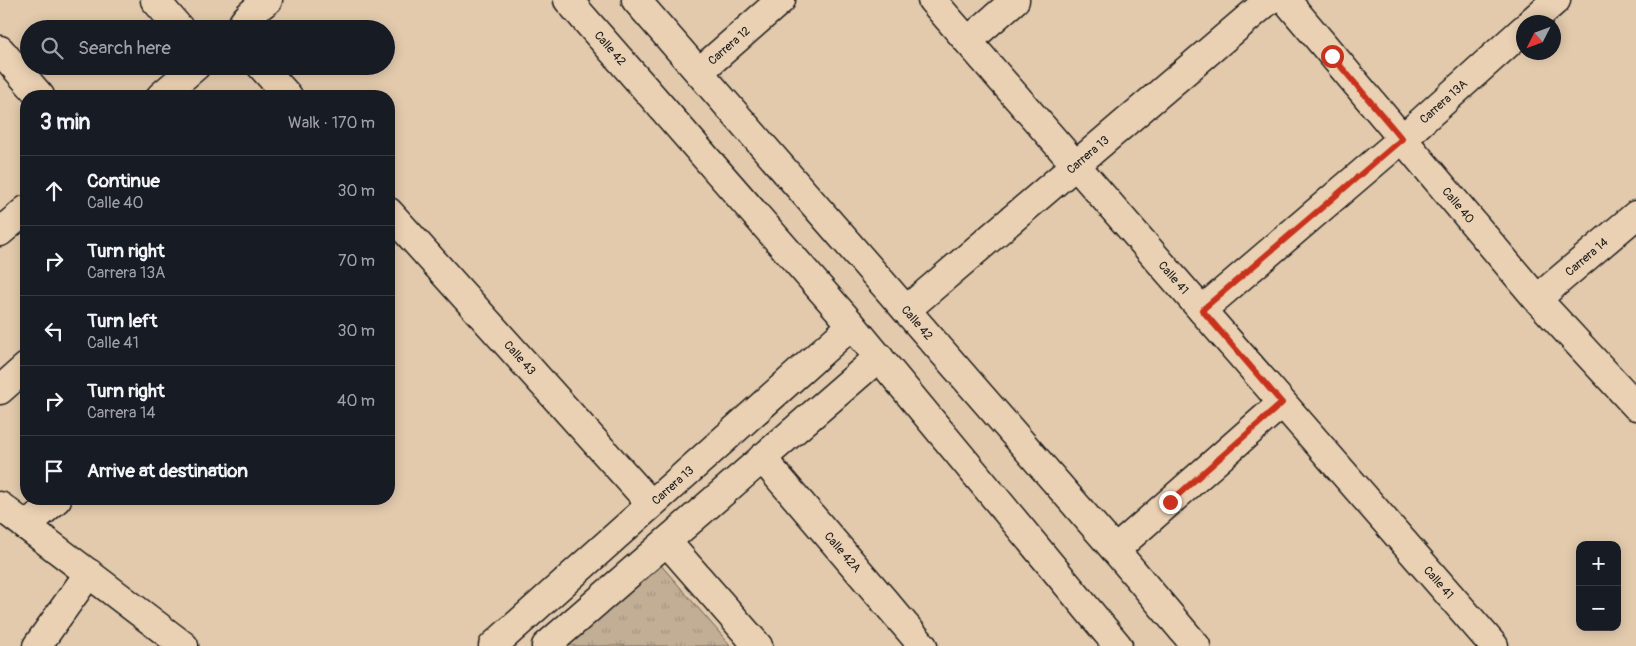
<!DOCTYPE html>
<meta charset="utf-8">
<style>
body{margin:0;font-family:Pangolin,sans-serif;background:#20242c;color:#f1f3f6}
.controls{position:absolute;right:15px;bottom:15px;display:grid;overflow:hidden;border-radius:10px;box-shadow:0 2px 12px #0003}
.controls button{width:45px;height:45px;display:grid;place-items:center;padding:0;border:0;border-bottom:1px solid #363941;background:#171b24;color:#f1f3f6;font:25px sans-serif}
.compass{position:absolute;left:1516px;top:15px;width:45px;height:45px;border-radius:50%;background:#171b24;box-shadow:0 2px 12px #0003;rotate:228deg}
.stop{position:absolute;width:15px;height:15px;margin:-11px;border:4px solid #c8321e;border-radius:50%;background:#fff}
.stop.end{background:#c8321e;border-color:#fff;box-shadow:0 1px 5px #0008}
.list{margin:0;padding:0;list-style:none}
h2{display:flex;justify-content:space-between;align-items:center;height:65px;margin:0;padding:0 20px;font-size:21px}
h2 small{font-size:16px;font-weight:400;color:#9ea1a6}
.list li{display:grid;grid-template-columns:32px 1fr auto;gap:15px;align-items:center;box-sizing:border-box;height:70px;padding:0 20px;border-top:1px solid #363941}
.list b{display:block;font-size:19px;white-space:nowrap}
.list p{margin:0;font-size:16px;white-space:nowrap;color:#9ea1a6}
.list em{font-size:16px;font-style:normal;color:#9ea1a6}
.icon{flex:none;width:28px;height:28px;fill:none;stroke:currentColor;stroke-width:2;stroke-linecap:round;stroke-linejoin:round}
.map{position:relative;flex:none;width:1636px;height:646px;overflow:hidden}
.search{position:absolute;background:#171b24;box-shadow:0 2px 12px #0003;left:20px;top:20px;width:375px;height:55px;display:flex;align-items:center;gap:12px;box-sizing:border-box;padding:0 18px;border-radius:28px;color:#9ea1a6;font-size:19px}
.panel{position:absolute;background:#171b24;box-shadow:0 2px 12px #0003;left:20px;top:90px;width:375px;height:415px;border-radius:20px}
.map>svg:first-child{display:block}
</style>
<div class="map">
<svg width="1636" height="646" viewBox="0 0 1636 646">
<defs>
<pattern id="park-tufts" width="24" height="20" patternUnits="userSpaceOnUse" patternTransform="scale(1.25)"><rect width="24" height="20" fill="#c2ad95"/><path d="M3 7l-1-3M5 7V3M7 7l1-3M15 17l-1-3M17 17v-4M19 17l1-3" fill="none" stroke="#a69480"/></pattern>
</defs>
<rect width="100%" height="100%" fill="#e3caad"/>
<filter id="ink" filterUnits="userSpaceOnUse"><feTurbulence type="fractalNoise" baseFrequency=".02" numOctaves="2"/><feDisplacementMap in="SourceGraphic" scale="10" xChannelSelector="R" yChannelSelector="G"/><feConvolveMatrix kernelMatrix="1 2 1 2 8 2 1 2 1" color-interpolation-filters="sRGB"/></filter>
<g filter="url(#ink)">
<path fill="url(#park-tufts)" stroke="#6f6458" d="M660,564L731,646H563Z"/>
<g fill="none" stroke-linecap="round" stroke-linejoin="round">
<defs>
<g id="minor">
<path d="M155,0L180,29"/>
<path id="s1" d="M932,0L1494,646"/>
<path id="s2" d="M1286,0L1537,299L1636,406"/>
<path d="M1531,22L1556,0"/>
<path d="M240,29C244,17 258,8 268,0"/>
<path d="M968,41L1015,0"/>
<path d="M0,50L40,96"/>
<path d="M261,66L288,96"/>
<path id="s3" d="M699,72L781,0"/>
<path d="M161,96L196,66"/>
<path id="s4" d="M389,212L651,504"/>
<path d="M0,232L26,210"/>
<path id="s5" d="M1537,299L1636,215"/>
<path id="s6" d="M906,310L1269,0"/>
<path id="s7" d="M1202,310L1402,139L1524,29"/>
<path d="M0,390L26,367"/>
<path id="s8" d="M762,458L923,646"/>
<path d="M0,506L184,646"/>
<path d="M26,526L57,499"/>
<path d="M667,542L758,646"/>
<path d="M1115,550L1282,403"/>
<path d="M37,646L89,573"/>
<path id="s9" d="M493,646L852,325"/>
<path d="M546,646L879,357"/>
</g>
<g id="primary">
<path id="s10" d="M568,0L852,325L1118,646"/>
<path id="s11" d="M636,0L1115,550L1196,646"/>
</g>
</defs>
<use href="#minor" stroke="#1c1c1c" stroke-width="31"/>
<use href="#primary" stroke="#1c1c1c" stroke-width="31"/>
<use href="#minor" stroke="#ebd1b3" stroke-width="28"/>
<use href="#primary" stroke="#ebd1b3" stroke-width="28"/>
</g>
</g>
<g fill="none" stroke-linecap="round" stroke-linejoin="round" filter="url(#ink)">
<path stroke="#c8321e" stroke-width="6" d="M1170,502L1282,403L1202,310L1402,139L1332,56"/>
</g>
<g text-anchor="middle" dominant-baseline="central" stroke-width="4" stroke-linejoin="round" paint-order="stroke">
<g font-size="12" fill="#1c1c1c" stroke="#ebd1b3">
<text stroke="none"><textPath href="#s3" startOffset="40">Carrera 12</textPath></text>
<text stroke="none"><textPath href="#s10" startOffset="64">Calle 42</textPath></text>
<text stroke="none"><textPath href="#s7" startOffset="319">Carrera 13A</textPath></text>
<text stroke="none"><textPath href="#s6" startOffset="239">Carrera 13</textPath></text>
<text stroke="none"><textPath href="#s2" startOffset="268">Calle 40</textPath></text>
<text stroke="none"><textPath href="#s5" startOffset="65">Carrera 14</textPath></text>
<text stroke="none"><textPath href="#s1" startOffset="368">Calle 41</textPath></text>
<text stroke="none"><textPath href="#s11" startOffset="428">Calle 42</textPath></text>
<text stroke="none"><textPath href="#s4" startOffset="196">Calle 43</textPath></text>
<text stroke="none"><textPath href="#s9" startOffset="241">Carrera 13</textPath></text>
<text stroke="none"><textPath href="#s8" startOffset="124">Calle 42A</textPath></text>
<text stroke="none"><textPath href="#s1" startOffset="772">Calle 41</textPath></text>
</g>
</g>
</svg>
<div class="controls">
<button>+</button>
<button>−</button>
</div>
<svg class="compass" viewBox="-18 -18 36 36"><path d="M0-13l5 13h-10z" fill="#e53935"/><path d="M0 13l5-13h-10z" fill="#9ea1a6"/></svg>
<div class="stop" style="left:1332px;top:56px"></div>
<div class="stop end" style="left:1170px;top:502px"></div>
<div class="search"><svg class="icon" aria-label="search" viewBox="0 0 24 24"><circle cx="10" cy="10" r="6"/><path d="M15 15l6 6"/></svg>Search here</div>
<section class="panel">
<h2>3 min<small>Walk · 170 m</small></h2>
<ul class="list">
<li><svg class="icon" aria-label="ahead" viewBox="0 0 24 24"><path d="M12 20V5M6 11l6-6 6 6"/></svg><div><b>Continue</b><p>Calle 40</p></div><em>30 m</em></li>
<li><svg class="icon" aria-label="right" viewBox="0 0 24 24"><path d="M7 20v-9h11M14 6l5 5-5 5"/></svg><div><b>Turn right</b><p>Carrera 13A</p></div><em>70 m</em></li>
<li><svg class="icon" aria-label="left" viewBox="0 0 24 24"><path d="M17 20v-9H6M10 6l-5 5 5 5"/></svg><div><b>Turn left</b><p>Calle 41</p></div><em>30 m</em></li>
<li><svg class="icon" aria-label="right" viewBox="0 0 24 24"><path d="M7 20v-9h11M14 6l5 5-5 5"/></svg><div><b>Turn right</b><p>Carrera 14</p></div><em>40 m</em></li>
<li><svg class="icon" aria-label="arrive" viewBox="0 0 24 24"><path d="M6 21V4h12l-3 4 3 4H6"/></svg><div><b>Arrive at destination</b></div></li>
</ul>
</section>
</div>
